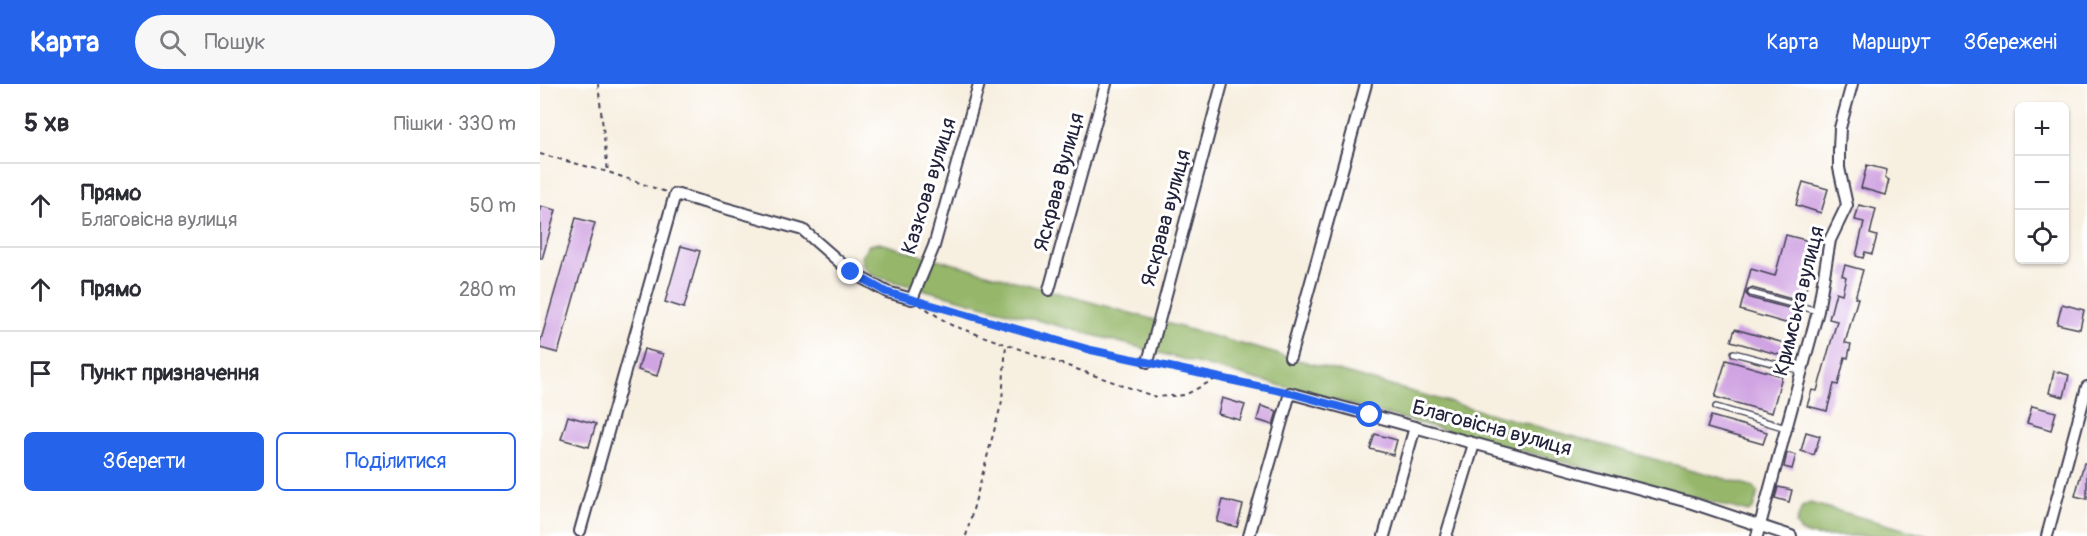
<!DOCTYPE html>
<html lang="uk">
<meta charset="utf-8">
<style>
body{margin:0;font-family:Pangolin,sans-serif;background:#f7f7f7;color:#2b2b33}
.controls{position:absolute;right:18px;top:18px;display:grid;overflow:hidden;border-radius:9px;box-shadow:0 2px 4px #0004}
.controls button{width:54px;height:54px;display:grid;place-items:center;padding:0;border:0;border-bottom:2px solid #e1e1e2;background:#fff;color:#2b2b33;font:30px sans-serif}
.stop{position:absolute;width:18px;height:18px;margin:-14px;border:4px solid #2563eb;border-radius:50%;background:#fff}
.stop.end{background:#2563eb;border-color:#fff;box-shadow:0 2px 6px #0008}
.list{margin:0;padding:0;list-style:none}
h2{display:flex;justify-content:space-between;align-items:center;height:78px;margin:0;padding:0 24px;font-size:26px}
h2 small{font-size:20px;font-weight:400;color:#7c7c81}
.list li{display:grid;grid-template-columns:39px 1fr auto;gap:18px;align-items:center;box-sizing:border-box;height:84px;padding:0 24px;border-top:2px solid #e1e1e2}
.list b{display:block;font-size:22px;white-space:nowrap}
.list p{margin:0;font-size:20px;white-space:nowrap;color:#7c7c81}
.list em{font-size:20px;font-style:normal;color:#7c7c81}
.actions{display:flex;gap:12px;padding:18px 24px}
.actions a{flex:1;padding:14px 0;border:2px solid #2563eb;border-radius:9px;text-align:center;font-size:21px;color:#2563eb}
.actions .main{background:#2563eb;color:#fff}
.icon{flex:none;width:33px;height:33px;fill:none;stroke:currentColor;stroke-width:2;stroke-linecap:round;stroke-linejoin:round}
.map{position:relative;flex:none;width:1547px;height:452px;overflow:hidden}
header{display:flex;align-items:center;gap:36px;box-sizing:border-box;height:84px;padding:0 30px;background:#2563eb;color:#fff}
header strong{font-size:28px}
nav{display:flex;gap:33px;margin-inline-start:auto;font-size:21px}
.search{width:420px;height:54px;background:#f7f7f7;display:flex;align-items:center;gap:15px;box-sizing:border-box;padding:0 21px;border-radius:33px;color:#7c7c81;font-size:22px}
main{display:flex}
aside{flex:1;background:#fff}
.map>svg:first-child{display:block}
</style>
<header>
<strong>Карта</strong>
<div class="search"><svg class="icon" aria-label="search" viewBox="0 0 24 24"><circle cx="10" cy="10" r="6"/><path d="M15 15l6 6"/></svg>Пошук</div>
<nav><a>Карта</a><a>Маршрут</a><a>Збережені</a></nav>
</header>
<main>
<aside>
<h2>5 хв<small>Пішки · 330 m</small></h2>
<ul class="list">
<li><svg class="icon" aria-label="ahead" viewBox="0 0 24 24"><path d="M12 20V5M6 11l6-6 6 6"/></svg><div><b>Прямо</b><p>Благовісна вулиця</p></div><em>50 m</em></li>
<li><svg class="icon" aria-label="ahead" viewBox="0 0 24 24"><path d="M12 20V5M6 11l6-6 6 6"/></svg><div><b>Прямо</b></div><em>280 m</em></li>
<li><svg class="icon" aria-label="arrive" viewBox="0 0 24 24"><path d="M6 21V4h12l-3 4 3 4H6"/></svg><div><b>Пункт призначення</b></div></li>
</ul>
<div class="actions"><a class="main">Зберегти</a><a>Поділитися</a></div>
</aside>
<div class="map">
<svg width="1547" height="452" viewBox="0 0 1547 452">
<rect width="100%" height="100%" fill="#fff"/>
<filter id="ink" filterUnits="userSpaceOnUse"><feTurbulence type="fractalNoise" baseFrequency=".0167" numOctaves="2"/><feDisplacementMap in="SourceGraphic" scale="12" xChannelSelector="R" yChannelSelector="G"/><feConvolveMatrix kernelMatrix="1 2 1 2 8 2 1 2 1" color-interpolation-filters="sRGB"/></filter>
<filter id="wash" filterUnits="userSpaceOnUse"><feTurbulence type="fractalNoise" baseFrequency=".008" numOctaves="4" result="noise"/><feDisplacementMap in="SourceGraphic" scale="24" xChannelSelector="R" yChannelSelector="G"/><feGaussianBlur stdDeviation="1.35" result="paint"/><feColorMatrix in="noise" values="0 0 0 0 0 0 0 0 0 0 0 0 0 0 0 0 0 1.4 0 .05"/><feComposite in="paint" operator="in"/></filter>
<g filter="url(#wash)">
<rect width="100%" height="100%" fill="#f7efe0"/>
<g fill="#96b76a" stroke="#5c6c52" stroke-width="1.5">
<path d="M339,159L1214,403L1218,409L1213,425L1208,428L334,192L324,183L321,173L329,161Z"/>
<path d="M1270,419L1388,452H1275L1261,448L1256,440L1262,423Z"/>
</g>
<g id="blocks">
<g fill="#d0a4e2">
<path d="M1327,81L1347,86L1345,94L1349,96L1345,111L1321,104Z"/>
<path d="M1263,98L1288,105L1281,129L1256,121Z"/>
<path d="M1319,121L1336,125L1330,150L1337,152L1332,170L1325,168L1323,174L1316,172L1324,138L1315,136Z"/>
<path d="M0,122L16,126L2,175L0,174Z"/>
<path d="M36,134L55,139L18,269L0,264V259Z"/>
<path d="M1246,151L1273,158L1262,200L1267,201L1263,218L1212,204L1208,205L1206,210L1210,214L1260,227L1256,242L1200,226L1211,185L1235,192Z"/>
<path d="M141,162L160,167L144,224L125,218Z"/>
<path d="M1305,181L1323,186L1315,214H1318L1305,259L1311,260L1308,274L1305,273L1298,301L1294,300L1287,327L1267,322L1272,306L1277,307L1297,237L1289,235L1296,208L1302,210L1306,193L1302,191Z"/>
<path d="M1522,220L1544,226L1540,245L1517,240Z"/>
<path d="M1195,245L1251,261L1247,273L1191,257Z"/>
<path d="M104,265L123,270L117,292L98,286Z"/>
<path d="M1186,276L1242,292L1232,329L1175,313Z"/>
<path d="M1514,287L1529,291L1524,313L1509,309Z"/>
<path d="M682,314L705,321L700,336L678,330Z"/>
<path d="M721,322L737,327L733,341L717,336Z"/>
<path d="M1492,322L1516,328L1511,346L1487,339Z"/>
<path d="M28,332L56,340L49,363L21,355Z"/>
<path d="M1171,332L1227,348L1223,360L1167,344Z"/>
<path d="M1266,348L1280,352L1274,371L1261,367Z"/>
<path d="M835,350L857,356L853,371L830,365Z"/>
<path d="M1247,369L1256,371L1252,385L1244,383Z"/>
<path d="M1544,379H1547V415L1535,412Z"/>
<path d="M1238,403L1252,406L1249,418L1235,414Z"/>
<path d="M683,416L703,421L697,443L677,438Z"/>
</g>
</g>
</g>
<g filter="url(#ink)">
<use href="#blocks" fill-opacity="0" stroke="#424154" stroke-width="1.5"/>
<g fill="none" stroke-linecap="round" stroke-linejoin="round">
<defs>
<g id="lane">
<path d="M1211,209L1278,227"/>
<path d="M1194,269L1262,287"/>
<path d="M1176,323L1246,344"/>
</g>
<g id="street">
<path d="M509,206L566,0"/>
<path d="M750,273L826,0"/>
<path d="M608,278L682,0"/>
<path d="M40,447L135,110L263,146L311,188L347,208L372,215L394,162L439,0"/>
<path d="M709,452L750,309L1152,419L1251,452"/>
<path d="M844,452L875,343"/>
<path d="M906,452L934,360"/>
<path d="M1217,452L1278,227L1290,156L1307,121L1299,84V65L1300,44L1312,0"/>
<path d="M1507,452L1547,303"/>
</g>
</defs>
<use href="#lane" stroke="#424154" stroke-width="8"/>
<use href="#street" stroke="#424154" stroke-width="14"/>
<g stroke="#424154" stroke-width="2" stroke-dasharray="4.5 4.5" stroke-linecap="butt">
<path d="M58,0L68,88"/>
<path d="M0,70L68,88L126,108"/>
<path d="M383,218L551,265L598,276"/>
<path d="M379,220L411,241L616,313L645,311L677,294"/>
<path d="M618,280L739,307"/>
<path d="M426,452L462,317L466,260"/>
</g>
<use href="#lane" stroke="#fff" stroke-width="5"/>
<use href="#street" stroke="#fff" stroke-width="10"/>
</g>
</g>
<g fill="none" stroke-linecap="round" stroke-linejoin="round" filter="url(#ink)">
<path stroke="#2563eb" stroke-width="8" d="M311,188L346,208L551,266L750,309L830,331"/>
</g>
<g text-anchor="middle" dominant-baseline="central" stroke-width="6" stroke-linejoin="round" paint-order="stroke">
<g font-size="21" fill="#22223b" stroke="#fff">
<text transform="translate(519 98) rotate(-75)">Яскрава Вулиця</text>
<text transform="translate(389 102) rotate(-73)">Казкова вулиця</text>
<text transform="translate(626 134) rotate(-75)">Яскрава вулиця</text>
<text transform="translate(1259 217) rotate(-76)">Кримська вулиця</text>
<text transform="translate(952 344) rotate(15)">Благовісна вулиця</text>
</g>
</g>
</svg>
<div class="controls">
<button>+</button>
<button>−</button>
<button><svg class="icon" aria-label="locate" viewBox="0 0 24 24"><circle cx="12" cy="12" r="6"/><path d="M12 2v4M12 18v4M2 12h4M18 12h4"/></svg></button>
</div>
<div class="stop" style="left:830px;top:331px"></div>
<div class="stop end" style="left:311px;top:188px"></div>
</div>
</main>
